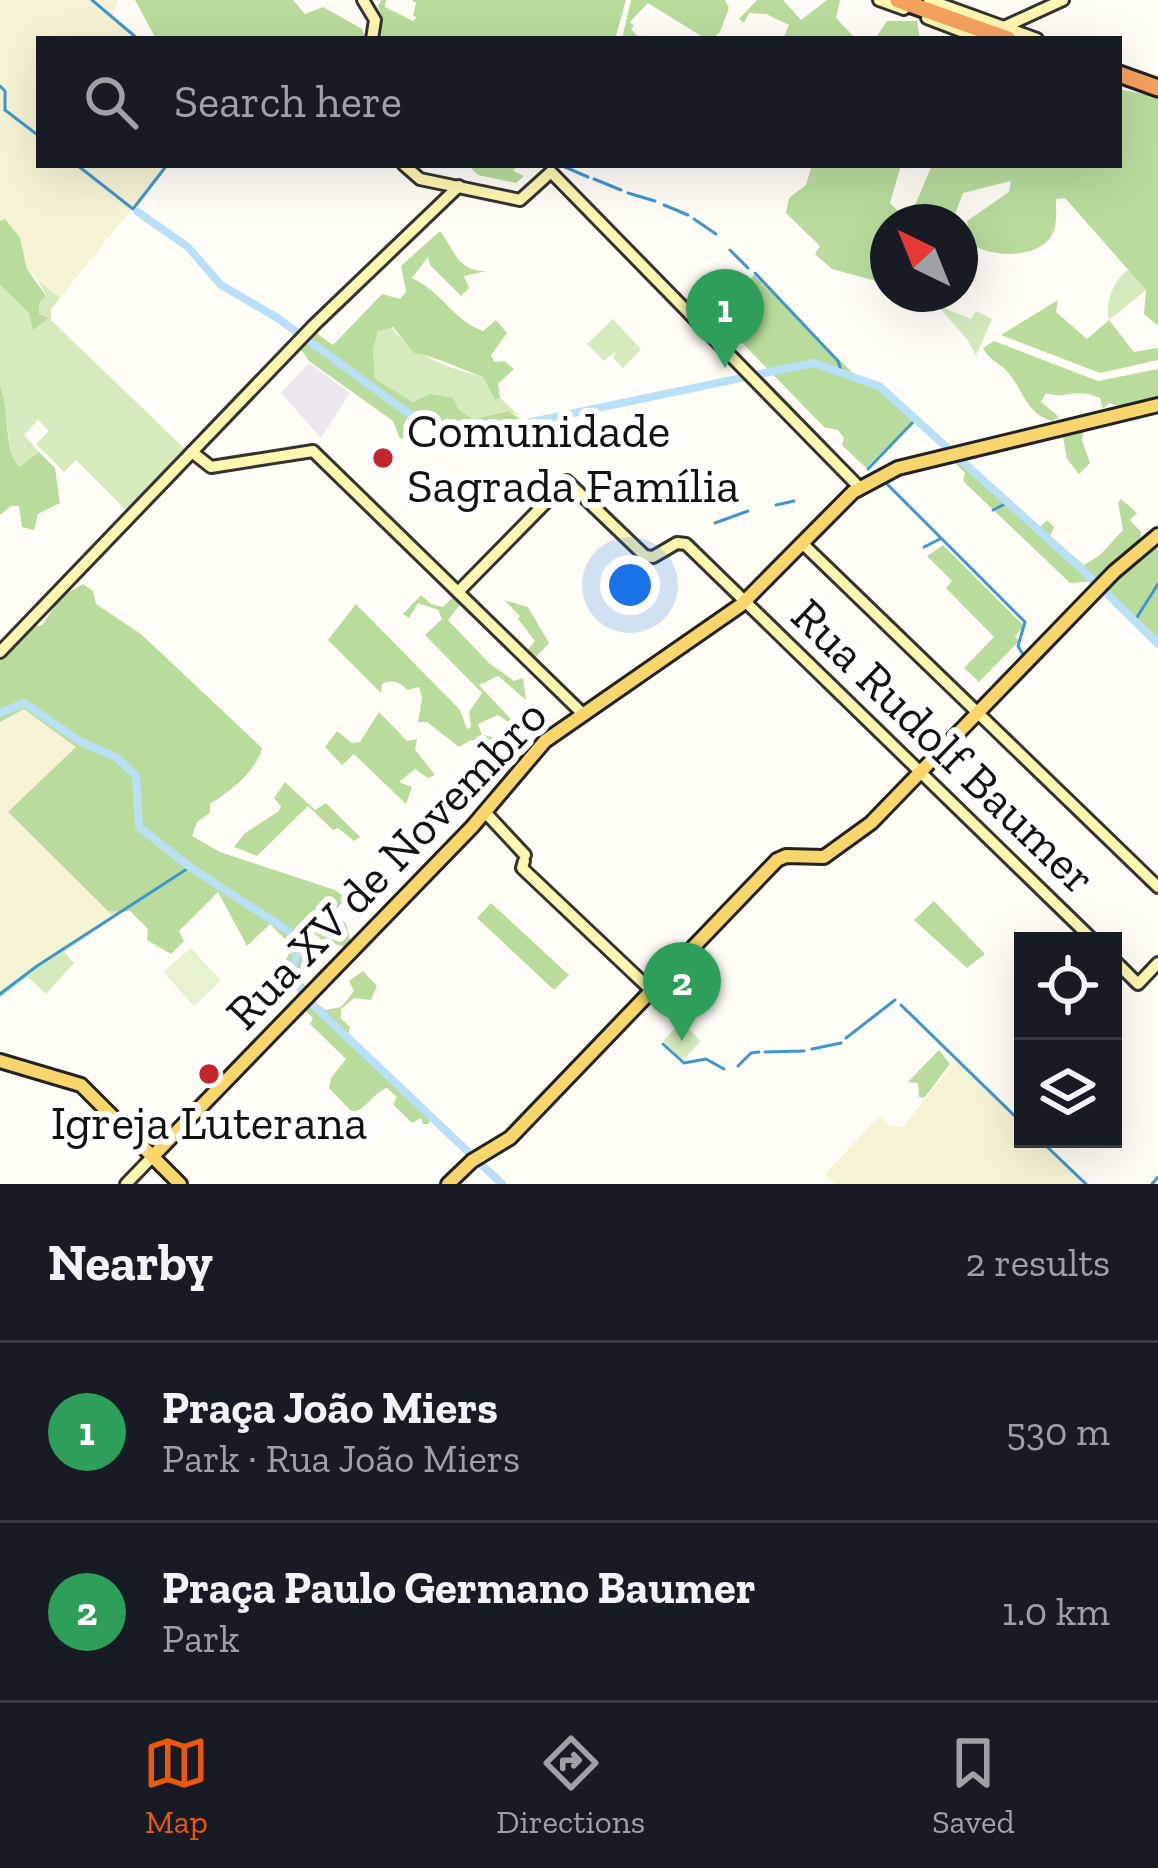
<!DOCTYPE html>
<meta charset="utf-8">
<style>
body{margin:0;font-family:"Zilla Slab",serif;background:#242831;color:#f1f3f6}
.controls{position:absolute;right:36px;bottom:36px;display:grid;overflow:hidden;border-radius:0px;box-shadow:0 12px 48px #0002}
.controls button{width:108px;height:108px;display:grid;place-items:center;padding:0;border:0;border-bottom:3px solid #363941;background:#171b24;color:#f1f3f6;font:60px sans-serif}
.compass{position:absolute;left:870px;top:204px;width:108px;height:108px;border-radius:50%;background:#171b24;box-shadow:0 12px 48px #0002;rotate:317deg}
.you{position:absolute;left:630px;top:585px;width:42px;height:42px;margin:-30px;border:9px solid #fff;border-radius:50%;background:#1a73e8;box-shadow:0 0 0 18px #1a73e833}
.badge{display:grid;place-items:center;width:78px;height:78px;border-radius:50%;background:#ea580c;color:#fff;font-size:39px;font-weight:700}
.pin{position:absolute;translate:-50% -99px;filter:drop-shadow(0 3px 6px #0008)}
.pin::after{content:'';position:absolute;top:63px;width:42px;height:36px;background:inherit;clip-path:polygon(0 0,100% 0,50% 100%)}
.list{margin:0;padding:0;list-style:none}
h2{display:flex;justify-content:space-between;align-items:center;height:156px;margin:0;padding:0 48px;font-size:51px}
h2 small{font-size:39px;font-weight:400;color:#9ea1a6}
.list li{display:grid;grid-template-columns:78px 1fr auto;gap:36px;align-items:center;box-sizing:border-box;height:180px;padding:0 48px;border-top:3px solid #363941}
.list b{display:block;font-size:45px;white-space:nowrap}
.list p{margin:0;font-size:39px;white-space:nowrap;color:#9ea1a6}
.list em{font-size:39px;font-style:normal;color:#9ea1a6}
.icon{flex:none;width:66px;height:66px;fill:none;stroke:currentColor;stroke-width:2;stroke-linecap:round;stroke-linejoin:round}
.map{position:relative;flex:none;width:1158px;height:1184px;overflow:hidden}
.search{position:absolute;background:#171b24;box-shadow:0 12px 48px #0002;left:36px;right:36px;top:36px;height:132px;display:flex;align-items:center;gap:30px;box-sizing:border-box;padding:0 42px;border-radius:0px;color:#9ea1a6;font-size:45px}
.sheet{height:516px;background:#171b24}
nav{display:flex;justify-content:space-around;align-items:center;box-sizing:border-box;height:168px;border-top:3px solid #363941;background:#171b24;font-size:33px;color:#9ea1a6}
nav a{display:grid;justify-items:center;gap:6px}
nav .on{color:#ea580c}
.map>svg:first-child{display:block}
</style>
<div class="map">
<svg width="1158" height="1184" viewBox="0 0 1158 1184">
<rect width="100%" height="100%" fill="#fffdf5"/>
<path fill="#eee6ef" d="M309,363L350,393L321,438L281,393Z"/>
<g fill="#f6f3d4">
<path d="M0,0H118L113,17L136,39H39V165H167L60,298L27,269L20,238L0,221Z"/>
<path d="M24,708L76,747L8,813L113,915L0,992V722Z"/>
<path d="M956,1060L1023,1124V1139H1039L1086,1184H835L825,1174L880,1115L890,1125L902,1128Z"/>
</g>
<g fill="#d5ebbd">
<path d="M1129,269L1146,290L1109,320C1104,303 1114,279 1129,269Z"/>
<path d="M37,279L60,298L51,309V320L186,450L130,514L76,460L64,472L36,444L49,431L38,420L24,435L39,452L19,467C3,444 11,412 0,386V285L29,313L39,315V302L46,295Z"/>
<path d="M937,305L971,319L976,311L992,319L976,356L967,339Z"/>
<path d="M613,319L641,349L623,368L613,358L616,351L604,361L587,344Z"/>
<path d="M391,327C414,357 447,367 483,377L495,400L500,398L520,416L507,411L473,419L458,409L413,402L375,380L373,350L378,330Z"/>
<path d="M108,911H124L64,952L74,963L46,994L28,977L0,998V992L112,916Z"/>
<path d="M681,1022L701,1041L683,1060L663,1041Z"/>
</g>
<g fill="#b9dc9c">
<path d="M135,0H293L305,14L323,7L362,29L366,39H156Z"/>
<path d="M381,0H386L385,7L413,21L417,17L413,16L416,3L412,0H626L615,39H380L383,20L378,7Z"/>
<path d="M631,0H725L729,8L720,32L712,39H706L648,3L630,22L634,26L631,29L639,38L643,35L647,39H622Z"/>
<path d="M757,0H783L801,20L827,0H840L836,18L856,39H783L789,25L766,14L749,13L744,23L739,19Z"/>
<path d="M887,21H917L920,39H875Z"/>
<path d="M1119,89L1158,97V326L1144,314L1146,290L1065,198L1056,199C1056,208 1057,222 1054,231C1042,260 992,258 971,244L967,221L1009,192L1011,181L963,193L952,222H908L932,165H1119Z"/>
<path d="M456,165H518L513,171L524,176L516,183L478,175L471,168Z"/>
<path d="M812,165H901L890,203L901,214V222H888V269L880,282L832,269L815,254L820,246L786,213L789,198L806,185Z"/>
<path d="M5,219L20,238L27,269L46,296L39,303V314L48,318L33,330L29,313L0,285V221Z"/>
<path d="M440,231C455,250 457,272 487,271L464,276L469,288L461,296L430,265L428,257L412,278C444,293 452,320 483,331L496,320L507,333L491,355L494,362L504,361L514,369L498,384L500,398L495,400L483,377C460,369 438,357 414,353L393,327L378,331L373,350L375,379L413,402L430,394L453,398L458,409L473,419L508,411L528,424L476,435L415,423L408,436L400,439L393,421L309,361L300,348L316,333L333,345L382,294L400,299L406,292L401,266Z"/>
<path d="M754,275L863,383L877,388L913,421L866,468L842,445L844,438L838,430L824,427L714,314Z"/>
<path d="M1058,300L1056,312L1087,339L1109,320L1134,352L1158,348V360L1100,373L1001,335Z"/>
<path d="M994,341L1098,381L1158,369V397L1122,407L1109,403L1103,409L1100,398C1072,387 1068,400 1046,393L1041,402L1059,417L1052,421C1024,413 1023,387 1005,369C996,361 989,359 983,348Z"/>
<path d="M0,386C11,412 2,445 19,467L39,452L55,468L60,503L38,514L34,530L22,527L19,506H11L0,515Z"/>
<path d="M1084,427L1082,440L1090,463L1079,474L1067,459L1062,432Z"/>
<path d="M962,457L1039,528L1047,520L1054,527L1050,536L1084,565L1100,555L1123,530L1118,502L1121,499L1137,513L1130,520L1141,532L1140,542L1158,549V638L1097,581L1070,583L963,481L965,473L951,459Z"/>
<path d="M943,545L1024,626L1015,636L1019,641L979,682L964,668L994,637L946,588L952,581L927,556Z"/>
<path d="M83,584L93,591L96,604L141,634L262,748C257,771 228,793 210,804V813L197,822L192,836L220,852L335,890L346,898L334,912L346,924L351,943L346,947L323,941L313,932L300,945L314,960L297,977L309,990L302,996L281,968L293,947L270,924L247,946L218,892L179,931L184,941L171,954L147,940L148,929L130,911H108L8,812L76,747L24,709L0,722V658L27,628L42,625L62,596Z"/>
<path d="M421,595L431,604L443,607L455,595L462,602L448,620L489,663L514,681L523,678L526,700L498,676L479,685L522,731L498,715L478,724L482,735L498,738L493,744L471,740L459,747L427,722H418L422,698L419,687L407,690C400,682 392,679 382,684L381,693L328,640L356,604L460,710L467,729L471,727L469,712L482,693L425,635L442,619L438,610L418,603L409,618L403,614Z"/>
<path d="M504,600L528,607L549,643L532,661L524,654L535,641L518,619L520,616Z"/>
<path d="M379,712L407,741L417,739L415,750L435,775L428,778L415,769L399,782L412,787L406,804L354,754L342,765L325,747L337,731L352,743L360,742Z"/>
<path d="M285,782L315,810L326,803L360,837L354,841L338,828L333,830L308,806L257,856L234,847L245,833L279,811L281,806L274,798Z"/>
<path d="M934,901L985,954L967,968L914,920Z"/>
<path d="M491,903L569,975L554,990L477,918Z"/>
<path d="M363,971L377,986L371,1000L354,998L341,1009V1019L350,1027L348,1036L433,1116L428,1124H423L421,1118L412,1123L393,1104L397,1097L387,1088C372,1093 367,1110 352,1112L329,1088L331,1078L346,1059L310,1024L313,1018L302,1008L310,1000L326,1010L341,1007L354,991L349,981Z"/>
<path d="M939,1050L950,1064L924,1098L919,1097L918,1083L908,1082Z"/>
</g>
<path fill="#e6f2cf" d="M191,948L221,981L194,1006L163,972Z"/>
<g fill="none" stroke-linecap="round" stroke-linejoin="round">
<g stroke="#3f96cf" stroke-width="3">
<path d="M92,0L138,39"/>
<path d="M0,86L5,91V110L39,136"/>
<path d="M77,165L133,209L167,165"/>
<path d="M565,167L588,177"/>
<path d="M594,179L621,190"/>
<path d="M628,193L655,201"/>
<path d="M664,205L688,215"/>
<path d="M694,219L716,234"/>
<path d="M730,250L748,268"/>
<path d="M755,273L838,361L841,370"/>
<path d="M868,469L915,420"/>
<path d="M886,483L1025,622L1018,646L1025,658"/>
<path d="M776,505L794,501"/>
<path d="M993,510L1009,502"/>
<path d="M715,523L748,511"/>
<path d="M924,547L940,539"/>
<path d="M1134,622L1158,584"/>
<path d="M0,994L37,966L190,867"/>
<path d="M901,1005L1023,1124"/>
<path d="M846,1038L895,1000"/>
<path d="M663,1044L684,1063L706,1059L724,1069"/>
<path d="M812,1049L841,1043"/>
<path d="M765,1052L804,1051"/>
<path d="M738,1066L751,1053L759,1052"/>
<path d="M1039,1139L1086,1184"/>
<path d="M1152,1184L1158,1177"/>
</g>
<g stroke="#b9e0f7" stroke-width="8">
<path d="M138,212L188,247L221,285L276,317L415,418L479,433L813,363L879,386L1087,574L1158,644"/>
<path d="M0,713L24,703L81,742L116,757L136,776L139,827L190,867L290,932L298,951L291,971L304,996"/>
<path d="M309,1001L502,1184"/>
</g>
<defs>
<g id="secondary">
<path d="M363,0L375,20L372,39"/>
<path d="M879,0L904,9"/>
<path d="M929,0L1037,39"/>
<path d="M927,18L982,39"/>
<path d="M1006,26L1063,0"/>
<path d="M404,165L420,179L520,200L551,172L859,487"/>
<path d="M192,452L211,467L313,451L582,713"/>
<path d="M802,543L1158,887"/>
<path d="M458,592L567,481L645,556L653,557L677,543L686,544L1094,941"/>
<path d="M0,652L314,325L459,186"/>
<path d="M485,812L525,855"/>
<path d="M524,861L522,868L652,991"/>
<path d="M1113,959L1138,984L1158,963"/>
<path d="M126,1184L153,1156"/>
</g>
<g id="primary">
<path d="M0,1061L81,1085L180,1184"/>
<path d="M153,1156L472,827L545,741L741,605L853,492L898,468L1158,405"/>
<path d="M448,1184L472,1161L510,1138L777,860L786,856L824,857L871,823L1114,572L1158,535"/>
</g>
<g id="highway">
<path d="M898,0L1008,39"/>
<path d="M1119,74L1158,88"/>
</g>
</defs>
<use href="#secondary" stroke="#333" stroke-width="16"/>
<use href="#primary" stroke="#222" stroke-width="18"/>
<use href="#highway" stroke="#222" stroke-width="21"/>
<use href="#secondary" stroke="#fff6b0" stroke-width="10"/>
<use href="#primary" stroke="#f9d66b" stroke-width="12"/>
<use href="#highway" stroke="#f5a25d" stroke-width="15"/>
</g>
<g fill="#c4262e" stroke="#fff" stroke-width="4.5">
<circle cx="383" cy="458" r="12"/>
<circle cx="209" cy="1074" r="12"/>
</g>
<g text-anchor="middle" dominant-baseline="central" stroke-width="12" stroke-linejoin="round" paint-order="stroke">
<g font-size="48" fill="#111" stroke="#fff" text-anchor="start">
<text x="407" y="430">Comunidade<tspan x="407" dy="55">Sagrada Família</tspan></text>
<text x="209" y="1122" text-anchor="middle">Igreja Luterana</text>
</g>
<g font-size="48" fill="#111" stroke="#fff">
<text transform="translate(944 746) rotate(44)">Rua Rudolf Baumer</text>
<text transform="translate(386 864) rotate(-46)">Rua XV de Novembro</text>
</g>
</g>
</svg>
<div class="controls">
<button><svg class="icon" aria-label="locate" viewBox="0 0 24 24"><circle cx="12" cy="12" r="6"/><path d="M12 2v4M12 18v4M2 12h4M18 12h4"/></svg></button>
<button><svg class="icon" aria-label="layers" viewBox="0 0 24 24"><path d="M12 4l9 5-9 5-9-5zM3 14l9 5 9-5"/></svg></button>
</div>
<svg class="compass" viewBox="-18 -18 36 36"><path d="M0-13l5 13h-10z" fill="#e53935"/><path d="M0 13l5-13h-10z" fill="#9ea1a6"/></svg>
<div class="you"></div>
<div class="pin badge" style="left:725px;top:368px;background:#2e9e5b">1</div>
<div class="pin badge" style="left:682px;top:1041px;background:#2e9e5b">2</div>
<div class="search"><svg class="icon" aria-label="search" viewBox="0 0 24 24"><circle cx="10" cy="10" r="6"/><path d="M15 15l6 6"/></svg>Search here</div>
</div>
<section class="sheet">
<h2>Nearby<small>2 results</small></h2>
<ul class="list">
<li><span class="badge" style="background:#2e9e5b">1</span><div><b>Praça João Miers</b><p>Park · Rua João Miers</p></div><em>530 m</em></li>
<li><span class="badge" style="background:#2e9e5b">2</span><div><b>Praça Paulo Germano Baumer</b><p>Park</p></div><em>1.0 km</em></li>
</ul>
</section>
<nav>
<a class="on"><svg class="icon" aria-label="map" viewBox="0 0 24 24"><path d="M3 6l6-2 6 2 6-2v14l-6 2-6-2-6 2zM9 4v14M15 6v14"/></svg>Map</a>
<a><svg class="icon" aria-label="directions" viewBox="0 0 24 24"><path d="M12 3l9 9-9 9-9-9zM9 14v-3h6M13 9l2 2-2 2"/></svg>Directions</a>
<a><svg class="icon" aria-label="saved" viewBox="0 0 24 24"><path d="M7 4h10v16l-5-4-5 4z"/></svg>Saved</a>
</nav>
